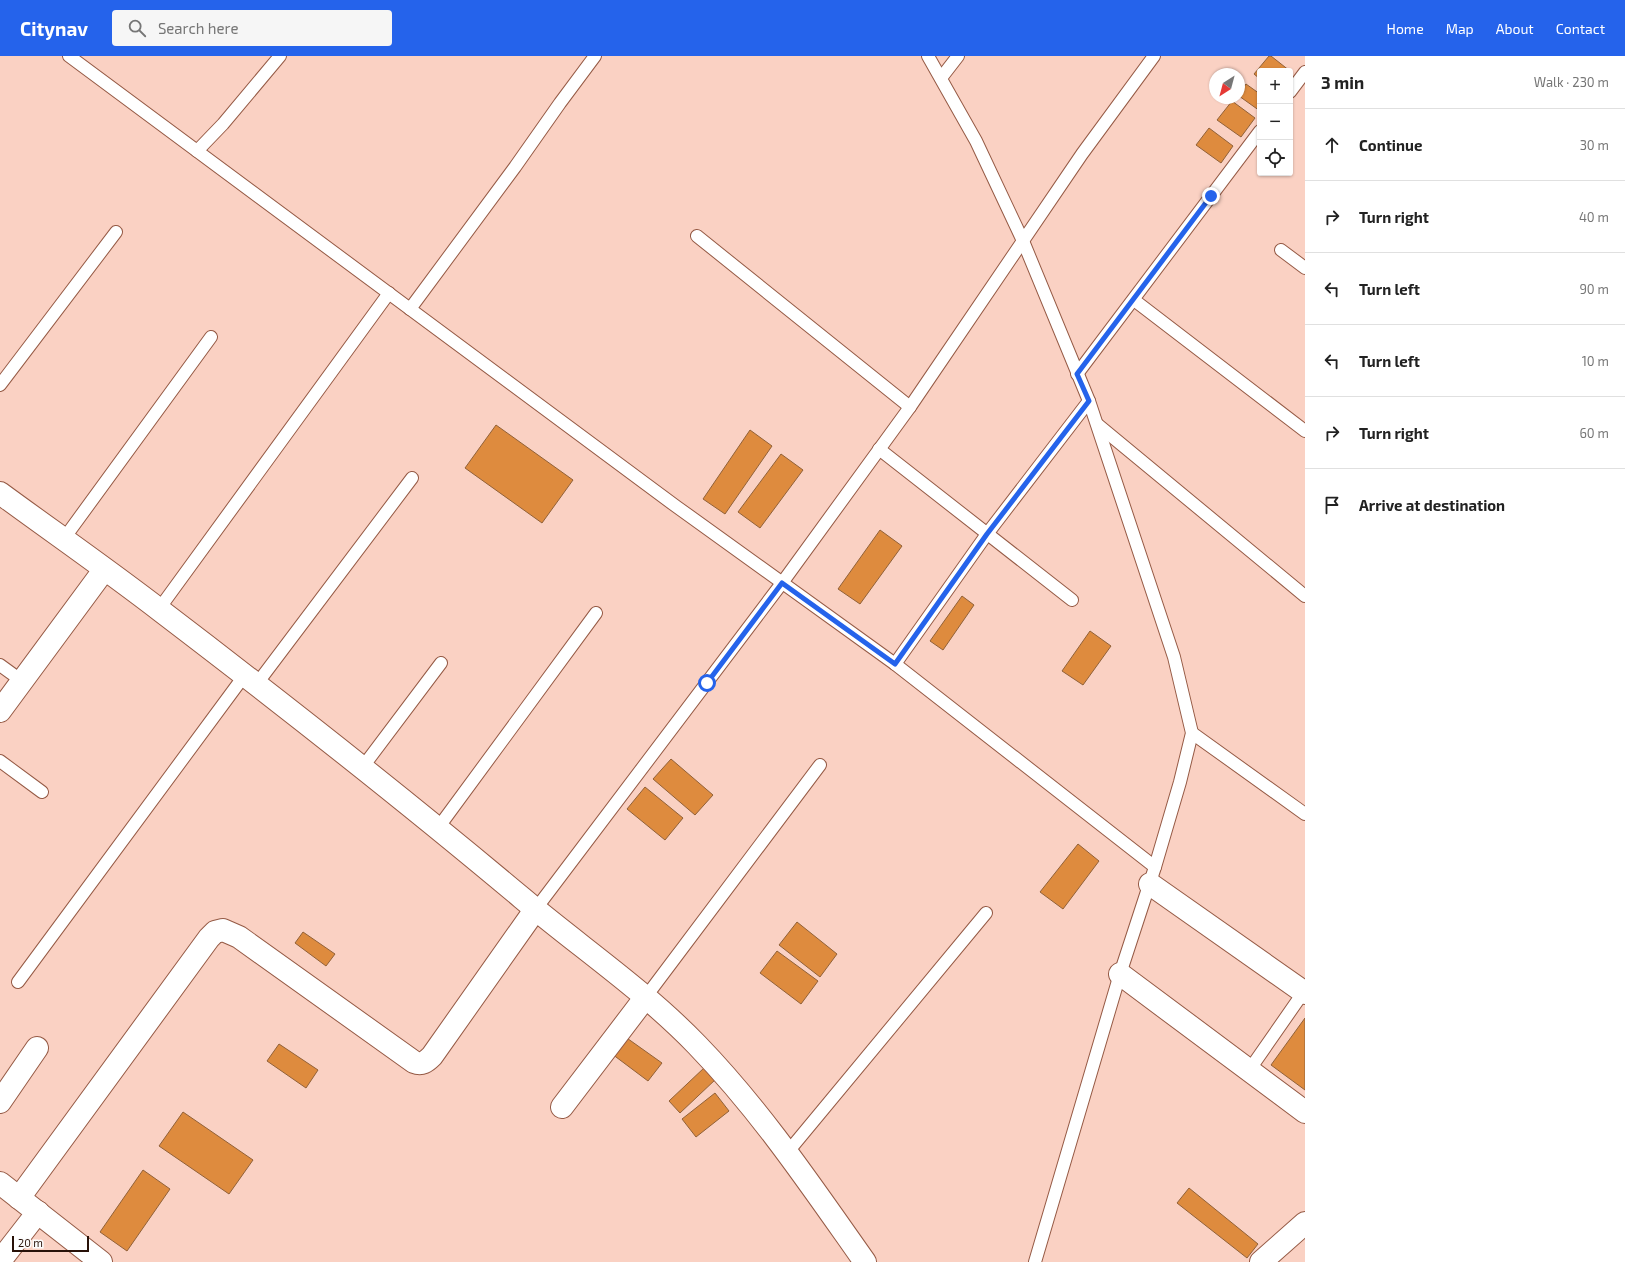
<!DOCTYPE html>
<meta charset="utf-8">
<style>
body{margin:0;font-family:"Exo 2",sans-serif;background:#f6f6f6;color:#222}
.controls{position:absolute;right:12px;top:12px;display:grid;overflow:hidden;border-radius:4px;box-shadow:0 1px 3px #0004}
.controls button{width:36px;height:36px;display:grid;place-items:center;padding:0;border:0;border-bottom:1px solid #e0e0e0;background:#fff;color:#222;font:20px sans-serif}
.compass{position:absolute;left:1209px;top:12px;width:36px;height:36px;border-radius:50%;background:#fff;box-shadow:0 1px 3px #0004;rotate:216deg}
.scale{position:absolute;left:12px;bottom:10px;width:77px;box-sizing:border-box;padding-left:4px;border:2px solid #281108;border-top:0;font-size:11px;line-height:14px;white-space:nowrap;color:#281108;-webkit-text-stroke:3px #fcfcfc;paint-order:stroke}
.stop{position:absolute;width:12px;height:12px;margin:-9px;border:3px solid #2563eb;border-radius:50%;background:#fff}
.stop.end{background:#2563eb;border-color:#fff;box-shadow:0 1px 4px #0008}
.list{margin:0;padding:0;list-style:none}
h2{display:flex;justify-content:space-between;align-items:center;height:52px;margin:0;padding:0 16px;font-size:17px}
h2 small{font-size:13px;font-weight:400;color:#767676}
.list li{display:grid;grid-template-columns:26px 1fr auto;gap:12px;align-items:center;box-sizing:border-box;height:72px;padding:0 16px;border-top:1px solid #e0e0e0}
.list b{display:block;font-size:15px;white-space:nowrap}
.list em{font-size:13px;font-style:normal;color:#767676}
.icon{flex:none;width:22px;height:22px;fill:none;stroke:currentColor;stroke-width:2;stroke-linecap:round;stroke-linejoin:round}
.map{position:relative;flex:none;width:1305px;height:1206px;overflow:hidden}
header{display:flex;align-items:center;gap:24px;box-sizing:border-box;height:56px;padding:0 20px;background:#2563eb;color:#fff}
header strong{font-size:19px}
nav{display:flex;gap:22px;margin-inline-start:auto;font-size:14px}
.search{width:280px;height:36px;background:#f6f6f6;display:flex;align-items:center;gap:10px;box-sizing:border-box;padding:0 14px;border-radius:4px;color:#767676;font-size:15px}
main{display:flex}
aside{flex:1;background:#fff}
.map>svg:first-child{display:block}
</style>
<header>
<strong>Citynav</strong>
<div class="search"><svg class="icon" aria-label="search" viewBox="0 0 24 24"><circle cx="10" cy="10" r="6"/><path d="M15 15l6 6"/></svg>Search here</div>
<nav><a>Home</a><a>Map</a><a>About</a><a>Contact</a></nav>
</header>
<main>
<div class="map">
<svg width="1305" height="1206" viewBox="0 0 1305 1206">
<rect width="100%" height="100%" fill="#fad1c3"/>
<g fill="#de8b3e" stroke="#916138">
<path d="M1269,0H1271L1290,15H1260V23L1254,18Z"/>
<path d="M1246,28L1260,38V55L1239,40V37Z"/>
<path d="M1232,45L1255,62L1241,81L1217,64Z"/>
<path d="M1209,72L1233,90L1221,107L1196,89Z"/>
<path d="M496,369L573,424L542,467L465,412Z"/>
<path d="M750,374L772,390L725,458L703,443Z"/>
<path d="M781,398L803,414L760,472L738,456Z"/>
<path d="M880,474L902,490L860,548L838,533Z"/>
<path d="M962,540L974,549L943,594L930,585Z"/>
<path d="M1090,575L1111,590L1083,629L1062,615Z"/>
<path d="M671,703L713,739L695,759L653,723Z"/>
<path d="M645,731L683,762L665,784L627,753Z"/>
<path d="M1078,788L1099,805L1063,853L1040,836Z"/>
<path d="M797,866L837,898L820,921L779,889Z"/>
<path d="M303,876L335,898L326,910L295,887Z"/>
<path d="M777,895L818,925L801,948L760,917Z"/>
<path d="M1305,962V1034L1271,1009Z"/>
<path d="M624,980L662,1007L648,1025L612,998Z"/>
<path d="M279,988L318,1014L306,1032L267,1005Z"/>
<path d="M705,1011L716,1023L680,1057L669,1045Z"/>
<path d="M715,1037L729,1055L696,1081L682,1063Z"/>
<path d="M183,1056L253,1104L229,1138L159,1090Z"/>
<path d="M143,1114L170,1133L127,1195L100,1176Z"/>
<path d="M1189,1132L1258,1188L1247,1202L1177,1147Z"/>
</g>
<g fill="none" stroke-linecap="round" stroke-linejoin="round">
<defs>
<g id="service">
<path d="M69,0L677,451L895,608L1155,811"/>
<path d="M928,0L976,85L1023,185L1089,345L1174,601L1192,677L1180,726L1155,811L1120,918L1035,1206"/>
<path d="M941,22L958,0"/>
<path d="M1290,36L1305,16"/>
<path d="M197,95L223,68L280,0"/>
<path d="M697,180L910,351"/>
<path d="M1281,194L1305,212"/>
<path d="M1134,244L1305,375"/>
<path d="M410,253L515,111L560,47L595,0"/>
<path d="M1077,318L1260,75"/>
<path d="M0,329L116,176"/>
<path d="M1098,369L1305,540"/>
<path d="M879,393L1072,544"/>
<path d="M63,484L211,281"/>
<path d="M159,553L389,237"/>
<path d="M895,608L987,478L1089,345"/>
<path d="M0,609L22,625"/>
<path d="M256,629L412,422"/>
<path d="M1192,677L1305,758"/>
<path d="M0,705L42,736"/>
<path d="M362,712L441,607"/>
<path d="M438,772L596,557"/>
<path d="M535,854L782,527L910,351L1082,98L1154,0"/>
<path d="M18,926L244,620"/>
<path d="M645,942L820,709"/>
<path d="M1250,1013L1305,934"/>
<path d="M787,1097L986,857"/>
</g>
<g id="minor">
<path d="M0,437C53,476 108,514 161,555C283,648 404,743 522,842C580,891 644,934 697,989C761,1055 812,1131 865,1206"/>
<path d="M0,655L104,514"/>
<path d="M1150,828L1305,937"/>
<path d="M1120,918L1305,1056"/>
<path d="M0,1046L37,992"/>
<path d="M562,1051L645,942"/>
<path d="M0,1127L101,1206"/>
<path d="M19,1142L209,882L215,876L223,874L239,881L414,1006C422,1009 426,1006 432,1000L535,854"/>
<path d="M0,1205L38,1156"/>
<path d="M1261,1206L1305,1167"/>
</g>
</defs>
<use href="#service" stroke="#955a45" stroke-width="14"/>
<use href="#minor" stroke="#955a45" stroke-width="24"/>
<use href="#service" stroke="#fff" stroke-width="12"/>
<use href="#minor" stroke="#fff" stroke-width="22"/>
</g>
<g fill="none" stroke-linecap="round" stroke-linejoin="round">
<path stroke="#2563eb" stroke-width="5" d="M707,627L782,527L895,608L987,478L1089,345L1077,318L1211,140"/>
</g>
</svg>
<div class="controls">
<button>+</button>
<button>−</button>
<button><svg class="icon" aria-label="locate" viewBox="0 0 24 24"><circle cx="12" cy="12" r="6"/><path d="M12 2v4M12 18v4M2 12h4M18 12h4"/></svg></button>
</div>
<svg class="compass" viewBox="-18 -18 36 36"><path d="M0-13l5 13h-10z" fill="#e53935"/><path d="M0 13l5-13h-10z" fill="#767676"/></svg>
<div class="scale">20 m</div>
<div class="stop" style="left:707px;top:627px"></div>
<div class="stop end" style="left:1211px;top:140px"></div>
</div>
<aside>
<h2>3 min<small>Walk · 230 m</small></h2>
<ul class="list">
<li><svg class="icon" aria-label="ahead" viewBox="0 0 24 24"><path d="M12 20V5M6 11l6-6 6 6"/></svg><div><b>Continue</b></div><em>30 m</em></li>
<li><svg class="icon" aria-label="right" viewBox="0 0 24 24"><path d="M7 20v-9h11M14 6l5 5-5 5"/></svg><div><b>Turn right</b></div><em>40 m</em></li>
<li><svg class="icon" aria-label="left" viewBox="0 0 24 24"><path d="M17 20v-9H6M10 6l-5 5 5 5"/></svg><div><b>Turn left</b></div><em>90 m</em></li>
<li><svg class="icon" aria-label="left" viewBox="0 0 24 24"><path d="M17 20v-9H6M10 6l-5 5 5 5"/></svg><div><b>Turn left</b></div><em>10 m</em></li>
<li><svg class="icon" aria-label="right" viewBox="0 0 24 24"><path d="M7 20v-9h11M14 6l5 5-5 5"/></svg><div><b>Turn right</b></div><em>60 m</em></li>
<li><svg class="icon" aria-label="arrive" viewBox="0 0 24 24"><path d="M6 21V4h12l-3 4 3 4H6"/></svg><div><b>Arrive at destination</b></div></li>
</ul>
</aside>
</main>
